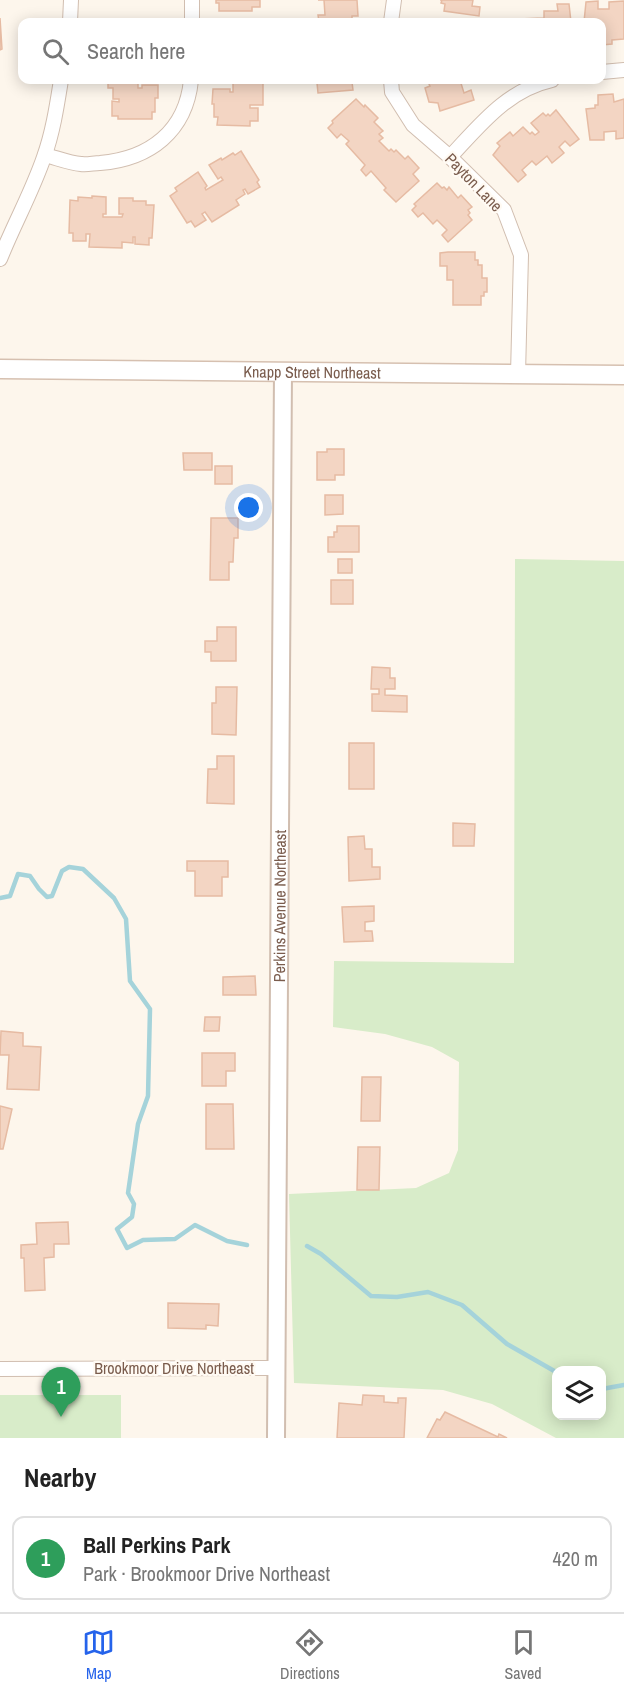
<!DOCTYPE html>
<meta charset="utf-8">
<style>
body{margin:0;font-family:"Archivo Narrow",sans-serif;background:#f6f6f6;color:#222}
.controls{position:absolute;right:18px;bottom:18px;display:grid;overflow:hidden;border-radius:12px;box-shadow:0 3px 15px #0003}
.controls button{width:54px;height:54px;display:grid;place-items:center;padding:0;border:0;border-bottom:2px solid #e0e0e0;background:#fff;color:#222;font:30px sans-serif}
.you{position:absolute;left:249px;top:508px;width:21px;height:21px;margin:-15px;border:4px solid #fff;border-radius:50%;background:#1a73e8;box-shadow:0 0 0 9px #1a73e833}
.badge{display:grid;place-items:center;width:39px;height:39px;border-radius:50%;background:#2563eb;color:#fff;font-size:20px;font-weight:700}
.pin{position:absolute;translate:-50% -50px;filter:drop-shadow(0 2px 3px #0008)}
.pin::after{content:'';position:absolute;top:32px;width:21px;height:18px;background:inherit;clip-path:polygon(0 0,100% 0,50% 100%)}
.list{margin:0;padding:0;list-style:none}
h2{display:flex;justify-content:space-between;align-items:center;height:78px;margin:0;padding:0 24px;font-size:26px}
h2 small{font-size:20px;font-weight:400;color:#767676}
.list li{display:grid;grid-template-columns:39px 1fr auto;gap:18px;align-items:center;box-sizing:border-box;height:84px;margin:0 12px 12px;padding:0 12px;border:2px solid #e0e0e0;border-radius:12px}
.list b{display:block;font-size:22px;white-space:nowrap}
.list p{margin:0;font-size:20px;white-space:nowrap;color:#767676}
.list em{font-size:20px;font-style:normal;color:#767676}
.icon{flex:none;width:33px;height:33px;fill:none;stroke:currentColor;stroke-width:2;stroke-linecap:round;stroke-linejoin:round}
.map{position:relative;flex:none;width:624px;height:1438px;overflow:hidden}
.search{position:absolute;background:#fff;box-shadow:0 3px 15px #0003;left:18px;right:18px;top:18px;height:66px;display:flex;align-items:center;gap:15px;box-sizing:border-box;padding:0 21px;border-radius:12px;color:#767676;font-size:22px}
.sheet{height:174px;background:#fff}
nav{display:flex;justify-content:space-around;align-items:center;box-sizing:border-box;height:84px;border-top:2px solid #e0e0e0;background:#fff;font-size:16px;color:#767676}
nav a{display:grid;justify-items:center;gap:3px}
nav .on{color:#2563eb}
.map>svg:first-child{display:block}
</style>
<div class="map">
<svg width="624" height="1438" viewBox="0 0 624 1438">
<rect width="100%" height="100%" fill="#fdf6ec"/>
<g fill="#d8ecc9" fill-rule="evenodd">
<path d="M515,559L624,561V1438H556L492,1404L443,1390L294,1383L289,1194L416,1188L449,1173L458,1150L459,1062L432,1047L385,1034L333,1027L334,961L514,963ZM556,1370H602V1416H556Z"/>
<rect x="0" y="1395" width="121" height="43"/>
</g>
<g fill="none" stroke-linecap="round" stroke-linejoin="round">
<g stroke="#a5d3da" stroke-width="4.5">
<path d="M0,898L10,896L18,874L30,876L39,889L47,897L52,896L62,871L69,867L83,869L114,898L126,919L130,981L150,1009L148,1096L138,1124L128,1193L134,1204L132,1217L117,1229L127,1248L143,1240L175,1239L195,1225L227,1241L247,1245"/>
<path d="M307,1246L321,1254L371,1296L397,1297L428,1292L462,1305L507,1344L556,1372"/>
<path d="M602,1389L624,1385"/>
</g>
</g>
<g fill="#f3d5c3" stroke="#e6bba3" stroke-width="1.5">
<path d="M216,0H260V7H252V11H219V3H216Z"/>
<path d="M318,0H357L358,16H352V22H319L318,15H325L324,0Z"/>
<path d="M440,0H473L472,6L480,7L479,16L444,11L445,4L441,3L442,0Z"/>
<path d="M598,1V9H609V2L624,1V39L612,40V44L602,45V22H584L586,2Z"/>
<path d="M557,4H569L571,22H519V19L544,18V11H558Z"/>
<path d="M0,18L2,49L0,50Z"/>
<path d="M108,80H138V88H142V85H158V98H155V112H152V119H118V116H112V101L119,102V99H113V88H108Z"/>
<path d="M233,80H263V105H250V108H258V121H250V126L217,125L218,117H214V104H212L213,89H230V92H233Z"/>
<path d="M324,80H354L355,82H352L353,90L318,93L317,83L325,82Z"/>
<path d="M427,80H460L464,93L471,90L474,100L440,111L438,103L429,102L425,88L430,86Z"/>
<path d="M613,94L614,102L624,99V138L616,139V131L604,132V140H590L586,109L595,108V105H598V95Z"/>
<path d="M356,99L364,107L365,105L378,118L374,122L383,131L379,134L383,138L379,141L389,151L391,149L394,152L396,150L405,159L408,156L419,168L413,174L419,181L396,202L384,190L386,188L371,171L366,176L361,170L365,165L346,144L349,141L341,134L337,138L328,128L333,123L332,121Z"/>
<path d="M556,110L579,139L570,146L565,141L559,147L564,153L552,163L547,156L536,165L532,161L522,170L526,175L518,182L493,155L500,146L497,143L510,132L513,136L523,127L530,134L532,132L535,135L539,132L531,123L543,113L546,116L548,114L550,116Z"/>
<path d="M241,151L259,180L257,182L260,187L248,194L245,189L243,190L245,194L236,200L239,205L212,222L205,212L202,214L206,220L195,227L191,221L187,223L170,196L177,191L175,188L198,172L207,186L205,188L206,190L223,180L221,177L218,179L209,165L221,158L222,160L233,153L235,155Z"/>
<path d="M437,183L442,188L444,187L447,190L449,187L458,198L461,195L472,207L468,210L470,213L468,215L472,220L448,242L442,235L447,230L437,220L433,224L423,213L418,217L412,210L416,206L414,204Z"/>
<path d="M92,196L106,197V214H103V217H122L123,214H119V198H133V201H146V205H154L152,238H149V245L135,244V237H133V243L122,242V248L89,247L90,234H86V241H73V233H69L70,200L78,201V197L92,198Z"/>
<path d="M448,252H475V260H478V265H482V278H487V292H484V296H481V305H453V280H447V266H440V253Z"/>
<path d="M327,449H344V475H335V480H317V452H327Z"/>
<path d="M183,453H212V470H184Z"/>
<rect x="215" y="466" width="17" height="18"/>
<path d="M325,495H343V514L325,515Z"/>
<path d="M211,518H238V538H234L233,562H229V580H210Z"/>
<path d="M337,526H359V552H328V537H334V532H337Z"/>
<rect x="338" y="559" width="14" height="14"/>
<rect x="331" y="580" width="22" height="24"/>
<path d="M217,627H236V661H211V652H205V641H217Z"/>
<path d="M372,667L390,668V678H395V689H385V695L407,696V712L372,711V694H379V689H371Z"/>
<path d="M216,687H237L236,735L212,734V703H216Z"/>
<rect x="349" y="743" width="25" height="46"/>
<path d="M217,756H234V804L207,803L208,769H217Z"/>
<path d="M453,823L475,824L474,846H453Z"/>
<path d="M364,836L365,849H372V867H380V879L349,881L348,837Z"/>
<path d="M187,861H228V877H222V896H195V871H187Z"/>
<path d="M374,906V921L365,922V931H372L373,941L344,942L342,907Z"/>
<path d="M255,976L256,995H223V977Z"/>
<path d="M205,1017H220L219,1031H204Z"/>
<path d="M1,1031L23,1033V1046L41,1047L39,1090L7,1089L9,1055H0Z"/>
<path d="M202,1053H235V1071H226V1086H202Z"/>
<path d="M362,1077H381L380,1121H361Z"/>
<path d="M206,1104H233L234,1149H206Z"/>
<path d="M0,1106L12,1109L3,1149H0Z"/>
<path d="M358,1147H380L379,1190H357Z"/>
<path d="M68,1222L69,1244H54V1257L44,1258L45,1290L25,1291L24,1258H21V1245L37,1244L36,1223Z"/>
<path d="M168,1303L219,1304L218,1326L206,1325V1329L168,1328Z"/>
<path d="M363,1395L384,1396V1402L398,1403V1398H406L404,1438H337L339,1403L362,1405Z"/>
<path d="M445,1412L498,1437L499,1434L507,1438H427L437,1419L440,1420Z"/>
</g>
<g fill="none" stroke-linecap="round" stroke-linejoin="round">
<defs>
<g id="minor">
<path d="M192,0V22"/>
<path d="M70,22L71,0"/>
<path d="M391,22L394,0"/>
<path d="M602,72L624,70"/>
<path d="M391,80L392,92L413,125L450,157L504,210L521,255L518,374"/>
<path d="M45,155C57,158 69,163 81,164C87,165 94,163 100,163C150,159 186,131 191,80"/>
<path d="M450,157C480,125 507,90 552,80"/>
<path d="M0,259C14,224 32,192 44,157C53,132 57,105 61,80"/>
<path d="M0,1369L277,1368"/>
</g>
<g id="tertiary">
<path id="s1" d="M276,1438L283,372"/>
</g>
<g id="secondary">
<path id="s2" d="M0,369L624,375"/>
</g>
</defs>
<use href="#minor" stroke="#d1beb0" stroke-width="16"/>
<use href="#tertiary" stroke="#d1beb0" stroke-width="20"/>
<use href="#secondary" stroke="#d6c0b0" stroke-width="21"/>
<use href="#minor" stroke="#fff" stroke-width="14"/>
<use href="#tertiary" stroke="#fff" stroke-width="16"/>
<use href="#secondary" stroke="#fff" stroke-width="18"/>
</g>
<g text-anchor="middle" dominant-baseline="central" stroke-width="4.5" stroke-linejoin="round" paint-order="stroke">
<g font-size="16" fill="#7a5c4d" stroke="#fffaf3">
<text transform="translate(474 182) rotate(46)">Payton Lane</text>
<text stroke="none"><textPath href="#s2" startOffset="312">Knapp Street Northeast</textPath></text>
<text stroke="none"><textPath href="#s1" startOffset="532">Perkins Avenue Northeast</textPath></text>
<text x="174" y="1368">Brookmoor Drive Northeast</text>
</g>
</g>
</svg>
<div class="controls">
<button><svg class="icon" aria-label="layers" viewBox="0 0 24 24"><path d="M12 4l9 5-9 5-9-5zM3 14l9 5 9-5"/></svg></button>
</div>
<div class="you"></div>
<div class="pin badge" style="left:61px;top:1417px;background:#2e9e5b">1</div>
<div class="search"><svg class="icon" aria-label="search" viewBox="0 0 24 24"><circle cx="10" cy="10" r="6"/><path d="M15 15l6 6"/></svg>Search here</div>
</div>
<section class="sheet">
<h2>Nearby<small></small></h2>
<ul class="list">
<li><span class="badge" style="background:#2e9e5b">1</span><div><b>Ball Perkins Park</b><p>Park · Brookmoor Drive Northeast</p></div><em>420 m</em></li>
</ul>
</section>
<nav>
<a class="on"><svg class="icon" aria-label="map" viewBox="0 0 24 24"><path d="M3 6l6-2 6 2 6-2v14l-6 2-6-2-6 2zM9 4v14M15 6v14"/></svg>Map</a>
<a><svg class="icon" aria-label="directions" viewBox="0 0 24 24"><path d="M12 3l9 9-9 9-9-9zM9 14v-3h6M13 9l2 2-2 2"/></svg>Directions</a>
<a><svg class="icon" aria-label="saved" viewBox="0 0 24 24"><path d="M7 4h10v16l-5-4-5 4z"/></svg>Saved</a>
</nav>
